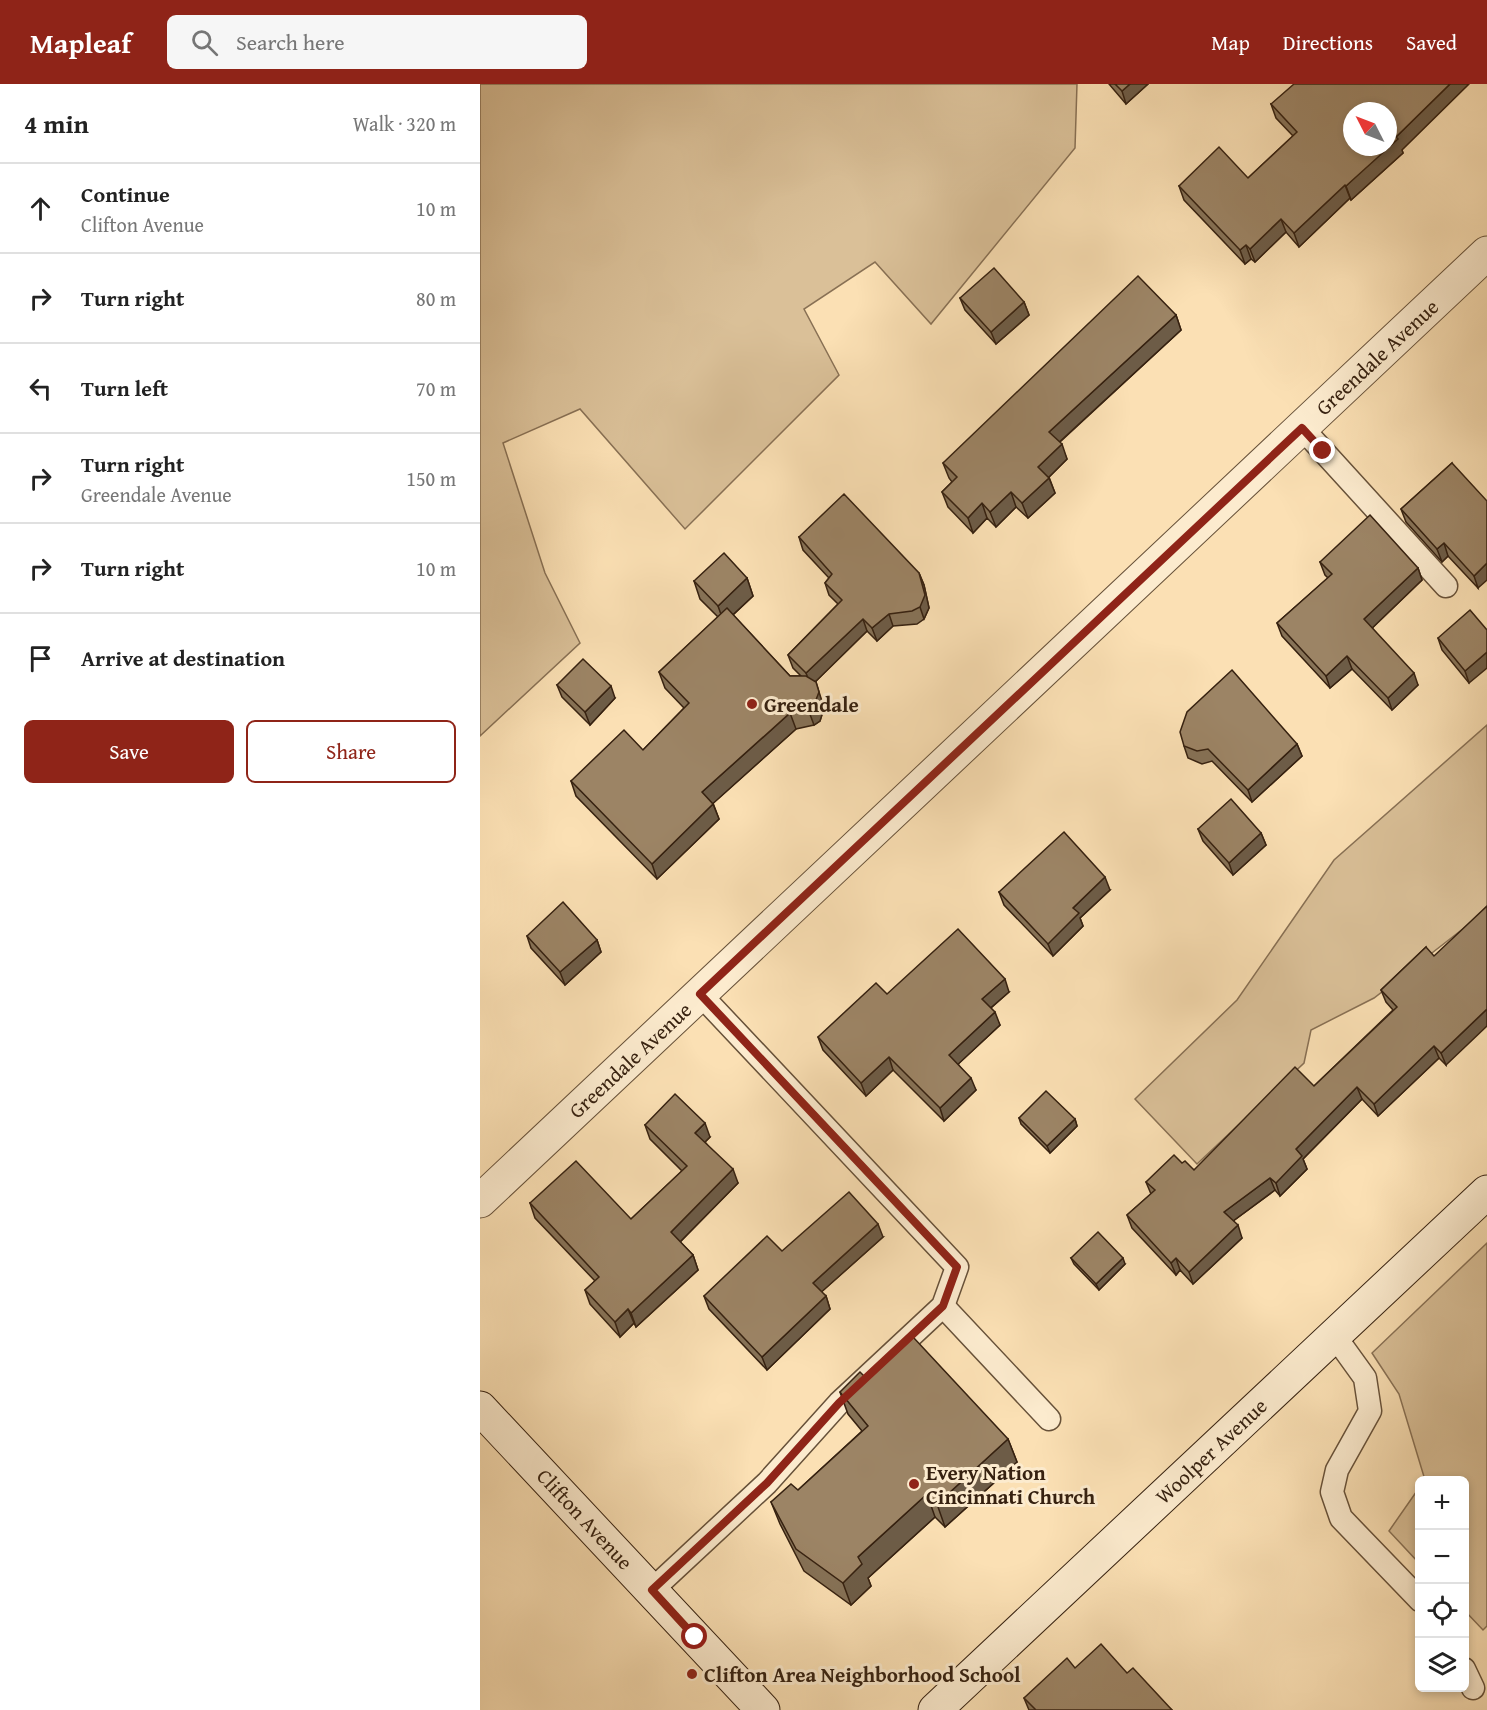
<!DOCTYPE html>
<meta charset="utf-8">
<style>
body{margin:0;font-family:"Gentium Book Plus",serif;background:#f6f6f6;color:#222}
.controls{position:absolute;right:18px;bottom:18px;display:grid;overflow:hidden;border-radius:9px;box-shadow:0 3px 9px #0003}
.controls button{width:54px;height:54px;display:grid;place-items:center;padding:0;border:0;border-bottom:2px solid #e0e0e0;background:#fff;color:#222;font:30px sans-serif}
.compass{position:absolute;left:863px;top:18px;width:54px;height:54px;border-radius:50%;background:#fff;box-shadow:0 3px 9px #0003;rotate:312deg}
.stop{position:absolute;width:18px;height:18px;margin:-14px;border:4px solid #8f2418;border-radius:50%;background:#fff}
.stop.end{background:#8f2418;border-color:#fff;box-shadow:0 2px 6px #0008}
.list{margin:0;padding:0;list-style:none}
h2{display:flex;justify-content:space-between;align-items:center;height:78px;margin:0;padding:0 24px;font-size:26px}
h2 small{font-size:20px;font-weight:400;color:#767676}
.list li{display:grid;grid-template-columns:39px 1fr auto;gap:18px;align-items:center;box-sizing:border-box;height:90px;padding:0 24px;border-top:2px solid #e0e0e0}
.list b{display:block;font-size:22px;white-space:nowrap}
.list p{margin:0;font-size:20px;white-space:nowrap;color:#767676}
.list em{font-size:20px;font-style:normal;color:#767676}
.actions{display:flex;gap:12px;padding:18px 24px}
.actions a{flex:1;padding:14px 0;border:2px solid #8f2418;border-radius:9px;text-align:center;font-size:21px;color:#8f2418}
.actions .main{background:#8f2418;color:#fff}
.icon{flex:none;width:33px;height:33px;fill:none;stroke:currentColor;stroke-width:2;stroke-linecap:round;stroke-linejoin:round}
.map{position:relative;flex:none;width:1007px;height:1626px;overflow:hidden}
header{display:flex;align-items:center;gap:36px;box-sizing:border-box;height:84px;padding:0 30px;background:#8f2418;color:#fff}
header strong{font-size:28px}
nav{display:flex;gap:33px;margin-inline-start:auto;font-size:21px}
.search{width:420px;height:54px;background:#f6f6f6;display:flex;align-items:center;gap:15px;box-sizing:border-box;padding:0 21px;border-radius:9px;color:#767676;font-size:22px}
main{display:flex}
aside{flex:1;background:#fff}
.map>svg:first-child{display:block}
</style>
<header>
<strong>Mapleaf</strong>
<div class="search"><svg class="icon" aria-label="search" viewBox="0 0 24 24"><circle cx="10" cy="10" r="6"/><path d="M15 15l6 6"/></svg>Search here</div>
<nav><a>Map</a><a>Directions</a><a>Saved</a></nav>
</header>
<main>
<aside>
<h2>4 min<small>Walk · 320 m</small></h2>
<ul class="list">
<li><svg class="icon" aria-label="ahead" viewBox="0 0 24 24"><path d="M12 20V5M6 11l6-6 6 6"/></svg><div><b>Continue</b><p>Clifton Avenue</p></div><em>10 m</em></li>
<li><svg class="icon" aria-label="right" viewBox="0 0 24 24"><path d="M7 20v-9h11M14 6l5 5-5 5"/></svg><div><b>Turn right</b></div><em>80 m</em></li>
<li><svg class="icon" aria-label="left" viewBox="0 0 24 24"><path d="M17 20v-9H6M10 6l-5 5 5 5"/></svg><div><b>Turn left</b></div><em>70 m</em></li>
<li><svg class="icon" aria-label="right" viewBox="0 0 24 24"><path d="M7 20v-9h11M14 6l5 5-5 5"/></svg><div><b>Turn right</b><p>Greendale Avenue</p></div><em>150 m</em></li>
<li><svg class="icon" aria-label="right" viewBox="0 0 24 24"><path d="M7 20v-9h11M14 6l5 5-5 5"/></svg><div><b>Turn right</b></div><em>10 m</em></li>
<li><svg class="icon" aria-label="arrive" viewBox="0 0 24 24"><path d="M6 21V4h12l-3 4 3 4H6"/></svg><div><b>Arrive at destination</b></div></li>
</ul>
<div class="actions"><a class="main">Save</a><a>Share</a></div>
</aside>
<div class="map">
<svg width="1007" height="1626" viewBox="0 0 1007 1626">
<rect width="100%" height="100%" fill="#fbe0b4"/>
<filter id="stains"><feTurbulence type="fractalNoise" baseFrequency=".00333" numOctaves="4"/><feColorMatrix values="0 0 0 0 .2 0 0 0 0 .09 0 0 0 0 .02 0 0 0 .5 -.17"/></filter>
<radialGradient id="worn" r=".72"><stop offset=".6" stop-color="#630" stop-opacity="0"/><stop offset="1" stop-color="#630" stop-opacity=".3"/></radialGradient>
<g fill="#dac098" stroke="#887054" stroke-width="1.5">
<path d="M0,0H597L595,64L451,240L395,178L324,225L359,291L205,445L100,325L23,359L65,489L100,559L0,652Z"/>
<path d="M1007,641V822L993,837L894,914L831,946L824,979L717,1080L655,1015L757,916L854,776Z"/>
<path d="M1007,1159V1542L1003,1546L985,1527L984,1396H945L919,1310L892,1269Z"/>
<path d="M939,1404V1479L909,1447Z"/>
</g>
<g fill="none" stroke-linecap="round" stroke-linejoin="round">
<defs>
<g id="lane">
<path d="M822,344L966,502"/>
<path d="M463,1222L569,1335"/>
<path d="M854,1251L885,1294L890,1327L857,1386L852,1408L861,1434L940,1516"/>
<path d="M172,1506L287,1399L359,1319L463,1222L477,1183L220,910"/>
<path d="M984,1585L993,1604"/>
</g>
<path id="street" d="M0,1117L1007,169"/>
<g id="secondary">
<path d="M0,1324L283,1626"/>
<path d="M455,1626L1007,1108"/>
</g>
</defs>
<use href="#lane" stroke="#675139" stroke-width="25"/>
<use href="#street" stroke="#675139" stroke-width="35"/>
<use href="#secondary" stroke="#362110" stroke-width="35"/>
<use href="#lane" stroke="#fcebce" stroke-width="22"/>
<use href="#street" stroke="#fcebce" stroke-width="33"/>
<use href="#secondary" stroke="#fcebce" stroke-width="33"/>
</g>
<g fill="#867257" stroke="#362110" stroke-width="1.5">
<path d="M629,0H668L646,20Z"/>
<path d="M791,20L922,66L923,69L871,116L870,114L819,163L806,148L775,178L771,175L765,180L704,116L699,102L768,94L813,52L796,34Z"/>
<path d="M480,214L544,218L549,231L516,260L485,226Z"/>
<path d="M696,231L701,246L580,358L587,375L569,393L575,409L548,434L536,423L516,443L507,434L493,449L468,423L462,408L472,398L469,394L463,379Z"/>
<path d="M972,379L998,504L968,472L962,478L926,438L921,425Z"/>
<path d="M319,453L439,489L444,501L449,524L444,535L437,540L413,542L397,557L387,547L335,598L344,624L340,637L334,641L316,645L233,719L239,735L177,795L96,712L91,697L163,666L204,624L185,604L179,588L238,533L220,515L214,497L267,494L273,512L253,531L310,592H321L313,584L308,571L358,520L349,511L345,499L349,494L323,466Z"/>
<path d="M840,478L938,484L942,496L892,544L938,601L912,626L872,585L850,604L802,552L797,539L848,494L845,491Z"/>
<path d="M1007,546L989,599L962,566L958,554Z"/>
<path d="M77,601L135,614L110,641L82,613Z"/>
<path d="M817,660L822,672L772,718L732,677L722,680L708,674L704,662Z"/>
<path d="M718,745L781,749L786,761L753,791L723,757Z"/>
<path d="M630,806L600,834L603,842L573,872L524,821L519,808Z"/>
<path d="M47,852L117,856L121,868L85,901L51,864Z"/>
<path d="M946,863L966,981L959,974L898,1032L882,1015L823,1075L827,1085L800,1112L795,1106L753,1137L762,1154L713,1200L700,1186L696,1191L652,1144L647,1131L671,1110L666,1098L702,1079L714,1086L834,1002L913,926L906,918L901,906Z"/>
<path d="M529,908L511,924L520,941L478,980L496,1006L464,1037L413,986L386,1012L343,966L338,953L407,910Z"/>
<path d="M539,1034L595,1035L597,1042L570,1069L541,1040Z"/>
<path d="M165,1041L230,1053L225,1058L258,1099L200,1158L213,1171L218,1186L156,1243L154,1239L140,1253L110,1220L105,1206L115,1197L55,1134L50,1119L151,1135L202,1087L170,1055Z"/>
<path d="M403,1153L341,1208L346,1212L350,1225L287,1286L229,1225L224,1212L302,1167Z"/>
<path d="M591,1174L645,1180L619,1206L594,1180Z"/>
<path d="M386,1294L528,1355L537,1378L465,1443L455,1433L388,1494L391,1502L371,1521L324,1487L300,1440L291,1418L318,1406L382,1347L368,1330L360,1308Z"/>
<path d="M595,1584L647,1589L692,1626H549L544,1614Z"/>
</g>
<g fill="#6d5c47" stroke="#362110" stroke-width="1.5">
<path d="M650,0H668L646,20L642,7Z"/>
<path d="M970,0H989L922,66L923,69L871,116L866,102Z"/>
<path d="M865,101L870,114L819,163L814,149Z"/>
<path d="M801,135L806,148L775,178L770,165Z"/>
<path d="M766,161L771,175L765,180L760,166Z"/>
<path d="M544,218L549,231L516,260L511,248Z"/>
<path d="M696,231L701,246L575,362L569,348Z"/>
<path d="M582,360L587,375L564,398L558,383Z"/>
<path d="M569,394L575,409L548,434L542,419Z"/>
<path d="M531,408L536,423L516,443L510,428Z"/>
<path d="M502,419L507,434L493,449L488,434Z"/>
<path d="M964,459L968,472L962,478L957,465Z"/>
<path d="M1007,479V496L998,504L994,492Z"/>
<path d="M938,484L942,496L888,548L884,535Z"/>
<path d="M439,489L444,501L449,524L444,535L440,523Z"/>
<path d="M267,494L273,512L244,539L238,522Z"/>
<path d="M409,530L413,542L397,557L392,544Z"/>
<path d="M383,535L387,547L331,602L326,589Z"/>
<path d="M1007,568V584L989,599L985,587Z"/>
<path d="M867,572L872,585L850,604L846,592Z"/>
<path d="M934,589L938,601L912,626L908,614Z"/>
<path d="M336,598L344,624L340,637L334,641L328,625Z"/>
<path d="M131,602L135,614L110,641L105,628Z"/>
<path d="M310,629L316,645L228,724L222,708Z"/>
<path d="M817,660L822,672L772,718L768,706Z"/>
<path d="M233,720L239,735L177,795L172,780Z"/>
<path d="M781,749L786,761L753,791L749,779Z"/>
<path d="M625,793L630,806L600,834L603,842L573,872L568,860L593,824Z"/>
<path d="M117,856L121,868L85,901L80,888Z"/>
<path d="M525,895L529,908L507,927L502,915Z"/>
<path d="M1007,925V942L966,981L961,969Z"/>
<path d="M515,928L520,941L474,984L469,971Z"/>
<path d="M954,962L959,974L898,1032L894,1020Z"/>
<path d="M409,973L413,986L386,1012L381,999Z"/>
<path d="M491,994L496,1006L464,1037L460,1024Z"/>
<path d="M877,1003L882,1015L823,1075L827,1085L800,1112L796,1099L816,1065Z"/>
<path d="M595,1035L597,1042L570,1069L567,1062Z"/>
<path d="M225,1039L230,1053L220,1063L215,1049Z"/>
<path d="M253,1085L258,1099L196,1162L191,1148Z"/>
<path d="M790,1094L795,1106L749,1140L744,1128Z"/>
<path d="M398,1140L403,1153L337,1212L333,1199Z"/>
<path d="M758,1141L762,1154L713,1200L709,1188Z"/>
<path d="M213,1171L218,1186L156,1243L151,1229Z"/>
<path d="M643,1174L645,1180L619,1206L616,1200Z"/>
<path d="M696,1174L700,1186L696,1191L691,1179Z"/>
<path d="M346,1212L350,1225L287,1286L282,1273Z"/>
<path d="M148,1225L154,1239L140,1253L135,1238Z"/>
<path d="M528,1355L537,1378L465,1443L457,1420Z"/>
<path d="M447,1410L455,1433L388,1494L391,1502L371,1521L363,1499L378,1473Z"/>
</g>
<g fill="#9c8465" stroke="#362110" stroke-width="1.5" fill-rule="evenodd">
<path d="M635,0H650L642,7Z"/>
<path d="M814,0H970L916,53L918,55L866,102L865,101L814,149L801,135L770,165L766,161L760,166L699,102L739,63L768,94L817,48L791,20ZM872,27H908V63H872Z"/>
<path d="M514,184L544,218L511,248L480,214Z"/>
<path d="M658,192L696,231L569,348L582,360L558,383L569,394L542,419L531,408L510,428L502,419L488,434L462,408L477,393L463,379Z"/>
<path d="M972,379L1007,417V479L994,492L964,459L957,465L921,425Z"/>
<path d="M364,410L439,489L445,511L440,523L432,527L409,530L392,544L383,535L326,589L308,571L362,516L345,499L352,490L319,453Z"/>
<path d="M890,431L938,484L884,535L934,589L908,614L867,572L846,592L797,539L852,490L840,478Z"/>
<path d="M244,469L267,494L238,522L214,497Z"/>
<path d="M247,524L310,592H326L336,598L339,608L334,621L328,625L310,629L222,708L233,720L172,780L91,697L144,646L163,666L209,619L179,588Z"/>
<path d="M990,526L1007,546V568L985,587L958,554Z"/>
<path d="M103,575L131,602L105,628L77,601Z"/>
<path d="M752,586L817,660L768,706L728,665L717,667L704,662L700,648L707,628Z"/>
<path d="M751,715L781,749L749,779L718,745Z"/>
<path d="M584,748L625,793L593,824L599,829L568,860L519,808Z"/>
<path d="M83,818L117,856L80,888L47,852Z"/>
<path d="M1007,822V925L961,969L954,962L894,1020L877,1003L816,1065L822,1072L796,1099L790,1094L744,1128L758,1141L709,1188L696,1174L691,1179L647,1131L675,1106L666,1098L694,1071L702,1079L705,1077L714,1086L815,983L834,1002L917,923L901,906L946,863L954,872Z"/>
<path d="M478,845L525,895L502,915L515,928L469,971L491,994L460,1024L409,973L381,999L338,953L396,899L407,910Z"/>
<path d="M566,1007L595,1035L567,1062L539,1034Z"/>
<path d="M195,1010L225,1039L215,1049L253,1085L191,1148L213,1171L151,1229L148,1225L135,1238L105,1206L119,1193L50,1119L96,1077L151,1135L207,1082L165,1041Z"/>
<path d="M369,1108L398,1140L333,1199L346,1212L282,1273L224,1212L287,1152L302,1167Z"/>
<path d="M618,1148L643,1174L616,1200L591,1174Z"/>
<path d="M433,1253L528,1355L457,1420L447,1410L378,1473L382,1480L363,1499L316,1465L291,1418L311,1400L318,1406L388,1342L360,1308L380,1288L386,1294Z"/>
<path d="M621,1560L647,1589L653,1584L692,1626H556L544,1614L587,1574L595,1584Z"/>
</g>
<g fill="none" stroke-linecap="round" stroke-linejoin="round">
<path stroke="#8f2418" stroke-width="8" d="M215,1553L172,1506L287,1399L359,1319L463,1222L477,1183L220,910L822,344L843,367"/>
</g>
<g fill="#8f2418" stroke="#fcebce" stroke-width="2">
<circle cx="272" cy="620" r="6"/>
<circle cx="434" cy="1400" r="6"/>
<circle cx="212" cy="1590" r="6"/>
</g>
<g text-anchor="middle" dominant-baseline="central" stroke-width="6" stroke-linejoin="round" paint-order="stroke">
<g font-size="21" fill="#362110" stroke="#fcebce">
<text transform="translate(897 273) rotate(-43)">Greendale Avenue</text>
<text transform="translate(150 976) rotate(-43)">Greendale Avenue</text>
<text transform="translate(731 1367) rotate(-43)">Woolper Avenue</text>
<text transform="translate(105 1435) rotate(47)">Clifton Avenue</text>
</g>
<g font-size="21" font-weight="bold" fill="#362110" stroke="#fcebce" text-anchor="start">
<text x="284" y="620">Greendale</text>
<text x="446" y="1388">Every Nation<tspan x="446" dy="24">Cincinnati Church</tspan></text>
<text x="224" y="1590">Clifton Area Neighborhood School</text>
</g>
</g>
<rect width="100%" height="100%" filter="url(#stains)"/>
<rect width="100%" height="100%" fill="url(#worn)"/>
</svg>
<div class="controls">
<button>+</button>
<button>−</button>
<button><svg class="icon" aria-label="locate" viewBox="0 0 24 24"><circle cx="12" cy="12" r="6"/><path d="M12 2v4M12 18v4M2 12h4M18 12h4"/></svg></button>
<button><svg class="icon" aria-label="layers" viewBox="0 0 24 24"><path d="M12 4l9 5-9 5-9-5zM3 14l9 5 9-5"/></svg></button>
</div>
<svg class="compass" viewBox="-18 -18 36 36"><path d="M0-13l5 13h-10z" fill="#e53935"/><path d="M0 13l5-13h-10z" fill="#767676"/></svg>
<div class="stop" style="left:215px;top:1553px"></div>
<div class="stop end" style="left:843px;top:367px"></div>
</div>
</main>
